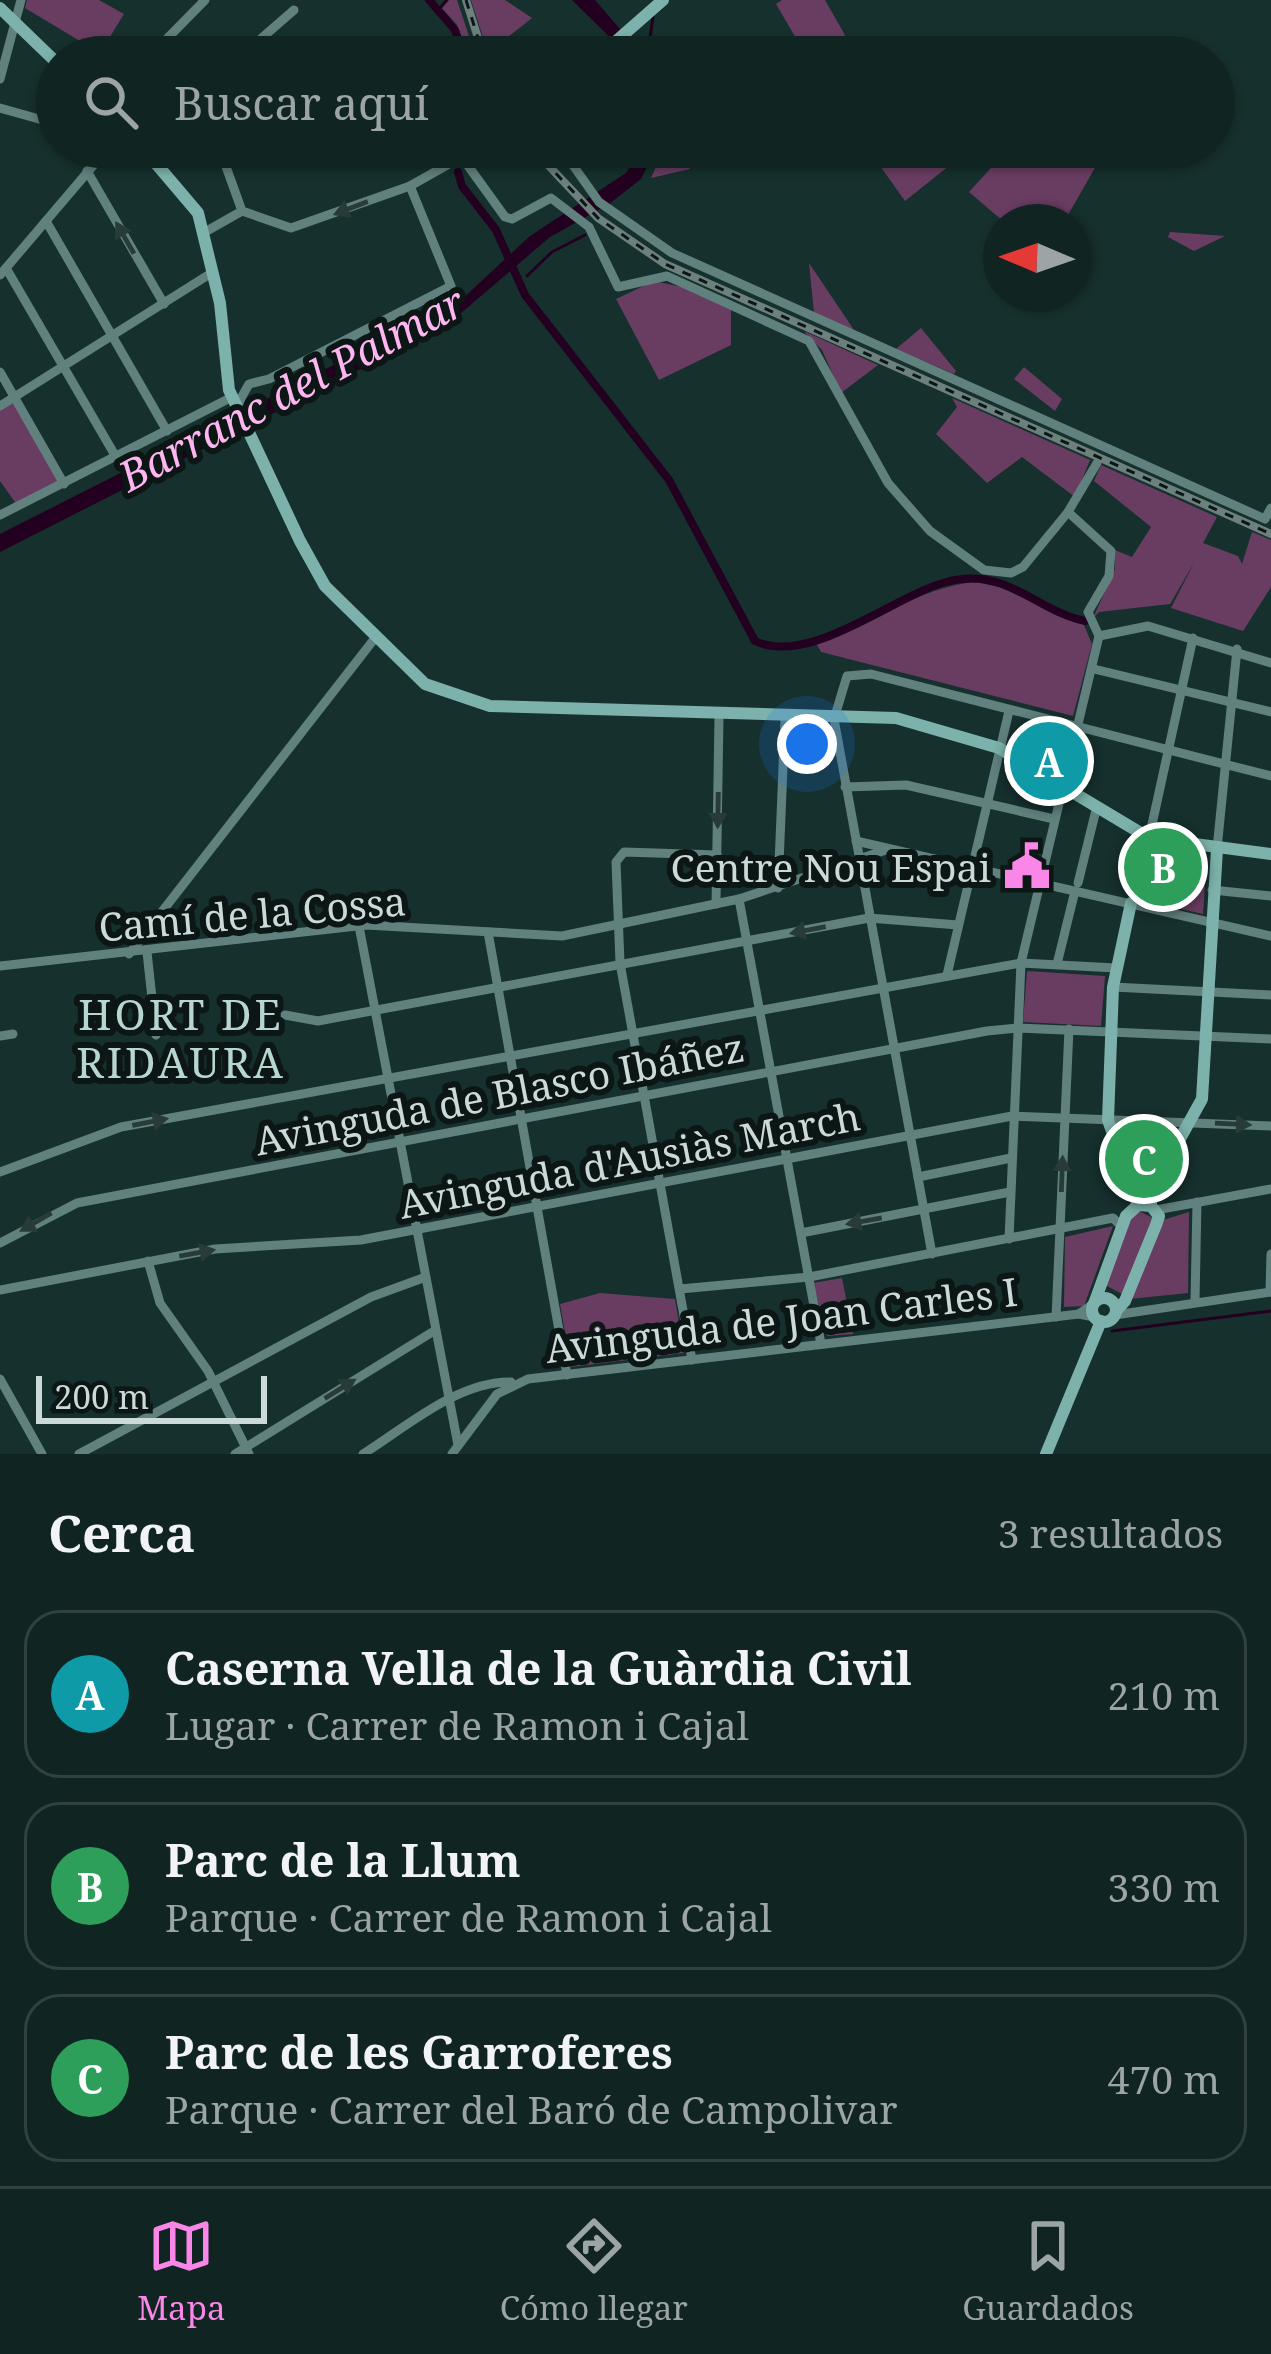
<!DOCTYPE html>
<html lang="es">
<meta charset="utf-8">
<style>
body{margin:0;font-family:"Noto Serif",serif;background:#192c2a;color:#f1f3f6}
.compass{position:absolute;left:983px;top:204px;width:108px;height:108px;border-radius:50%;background:#102422;box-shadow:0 3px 9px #0004;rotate:272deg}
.scale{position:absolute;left:36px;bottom:30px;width:231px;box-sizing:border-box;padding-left:12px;border:6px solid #cbdad8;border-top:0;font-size:33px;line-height:42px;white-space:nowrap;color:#cbdad8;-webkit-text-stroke:9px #0b1615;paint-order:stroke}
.you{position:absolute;left:807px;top:744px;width:42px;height:42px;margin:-30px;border:9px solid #fff;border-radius:50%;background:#1a73e8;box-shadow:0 0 0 18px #1a73e833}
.badge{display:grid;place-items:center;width:78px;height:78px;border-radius:50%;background:#fa87e7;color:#fff;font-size:39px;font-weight:700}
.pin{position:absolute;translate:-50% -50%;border:6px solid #fff;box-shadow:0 3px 12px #0006}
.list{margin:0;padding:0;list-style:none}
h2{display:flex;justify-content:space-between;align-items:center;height:156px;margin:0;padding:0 48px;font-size:51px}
h2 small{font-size:39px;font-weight:400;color:#9ca4a5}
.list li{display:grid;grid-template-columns:78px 1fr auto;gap:36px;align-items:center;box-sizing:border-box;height:168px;margin:0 24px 24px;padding:0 24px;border:3px solid #304140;border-radius:36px}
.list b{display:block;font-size:45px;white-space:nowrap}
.list p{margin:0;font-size:39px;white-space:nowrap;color:#9ca4a5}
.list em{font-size:39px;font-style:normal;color:#9ca4a5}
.icon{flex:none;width:66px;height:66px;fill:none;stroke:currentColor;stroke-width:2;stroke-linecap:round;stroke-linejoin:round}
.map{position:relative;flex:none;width:1271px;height:1454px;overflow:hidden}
.search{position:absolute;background:#102422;box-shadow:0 3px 9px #0004;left:36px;right:36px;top:36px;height:132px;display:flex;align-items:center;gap:30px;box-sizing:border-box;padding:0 42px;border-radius:66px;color:#9ca4a5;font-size:45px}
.sheet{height:732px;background:#102422}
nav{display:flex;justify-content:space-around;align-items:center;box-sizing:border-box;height:168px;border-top:3px solid #304140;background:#102422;font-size:33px;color:#9ca4a5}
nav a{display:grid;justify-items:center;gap:6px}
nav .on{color:#fa87e7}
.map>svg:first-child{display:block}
</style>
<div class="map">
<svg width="1271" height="1454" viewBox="0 0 1271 1454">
<rect width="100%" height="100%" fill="#16302d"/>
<g fill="#693d62">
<path d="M27,0H99L124,14L100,53L25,8Z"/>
<path d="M448,0H457L476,57H467L457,25L442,8Z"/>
<path d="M471,0H505L532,18L488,53Z"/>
<path d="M782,0H825L854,51L843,57H807L776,4Z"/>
<path d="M665,147H677L690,169L651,178Z"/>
<path d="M886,147H935L950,165L905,201L873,156Z"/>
<path d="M1010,147H1057L1096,166L1064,222H1004L969,192Z"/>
<path d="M1170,232L1225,236L1194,251L1168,237Z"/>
<path d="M809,263L854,330L814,313Z"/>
<path d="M654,281L682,287L731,310V345L659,380L616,299Z"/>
<path d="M921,328L956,371L954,374L896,349Z"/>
<path d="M805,333L806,332L878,365L841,393L822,350Z"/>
<path d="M1024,367L1062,399L1055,411L1014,379Z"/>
<path d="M16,397L63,483L17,505L0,481V407Z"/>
<path d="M952,398L1090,460L1075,497L1022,457L987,483L936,434L957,407Z"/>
<path d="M1101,465L1217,517L1203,543L1238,556L1242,564L1252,532L1271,540V587L1243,631L1171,608L1194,563L1170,604L1099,612L1093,618L1115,569V550L1132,557L1151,527L1094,481Z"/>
<path d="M976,582L1026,593L1083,623L1092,644L1073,716L821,652L815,641C871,625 918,587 976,582Z"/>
<path d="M1152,848L1205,885L1203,914L1138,899Z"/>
<path d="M1027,971L1105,976L1101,1026L1023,1022Z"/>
<path d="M1117,1126L1179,1128L1143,1189L1115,1128Z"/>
<path d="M1135,1209L1153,1218L1124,1295L1105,1285Z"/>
<path d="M1189,1212L1188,1293L1130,1299L1163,1220Z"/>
<path d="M1113,1226L1084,1306L1064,1307L1065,1237Z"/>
<path d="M842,1278L853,1334L827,1336L813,1283Z"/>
<path d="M600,1293L675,1299L684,1353L571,1367L560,1304Z"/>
</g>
<g fill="#23001f">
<path d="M572,0H595L644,57H630Z"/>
<path d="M642,147H657L641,179L609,204L550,237L447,325L0,552V534L460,301L530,236L626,173Z"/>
</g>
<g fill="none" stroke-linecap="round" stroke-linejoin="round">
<g stroke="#23001f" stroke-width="3">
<path d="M438,10L447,0"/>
<path d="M653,17L649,45L655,57"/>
<path d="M527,276L552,252L585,235"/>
<path d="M1112,1331L1271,1311"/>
</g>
<g stroke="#23001f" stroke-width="8">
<path d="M429,0L455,30L464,57"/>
<path d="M458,172L462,186L496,230L525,295L669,480L755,641C810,667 893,596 946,582C1007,566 1034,610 1085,621"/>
</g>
<g stroke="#60817d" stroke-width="9">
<path d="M149,57L205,0"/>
<path d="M240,57L294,10"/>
<path d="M0,79L21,0"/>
<path d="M0,108L57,124"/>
<path d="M219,147L242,211L291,228L410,186L479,147"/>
<path d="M560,147L599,202L672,253L1265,519L1271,508"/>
<path d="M461,156L505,217L512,219L551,198L589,227L618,287L667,276L809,341L888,483L930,531L984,570L1011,573L1023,567L1068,512L1097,463"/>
<path d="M87,171L164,304"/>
<path d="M46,221L167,431"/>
<path d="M205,232L242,211"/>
<path d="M6,268L116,457"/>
<path d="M0,275L109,147"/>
<path d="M0,372L64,484"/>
<path d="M0,406L213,272"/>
<path d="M243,408L240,400L249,384L269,379L451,286L410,186"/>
<path d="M1068,512L1111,551L1109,576L1088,612L1099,636"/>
<path d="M0,515L232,397"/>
<path d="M1099,636L1148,626L1271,663"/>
<path d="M1094,669L1271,712"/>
<path d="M845,787L906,785L1054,819"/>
<path d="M1149,838L1193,638"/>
<path d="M856,841L1271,936"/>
<path d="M1217,849L1237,649"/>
<path d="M1078,883L1097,806"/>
<path d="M778,888L785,719"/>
<path d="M1212,890L1271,896"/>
<path d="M739,899L821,1344"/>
<path d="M716,904L719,716"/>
<path d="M359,926L458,1445"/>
<path d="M488,932L567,1375"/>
<path d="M147,952L156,1035"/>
<path d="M129,954L375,638"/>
<path d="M1057,964L1075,891"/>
<path d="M0,966L366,925L562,936L739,899L889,849"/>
<path d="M947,975L1009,711"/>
<path d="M1113,987L1271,995"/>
<path d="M285,1015L318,1021L869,918L958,925"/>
<path d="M0,1036L13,1034"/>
<path d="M0,1172L121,1127L1021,963L1099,636"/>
<path d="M918,1177L1011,1158"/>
<path d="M1156,1210L1271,1189"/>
<path d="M801,1233L1010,1192"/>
<path d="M1009,1239L1021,963L1116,968"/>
<path d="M0,1243L77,1203L987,1031L1018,1028L1271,1039"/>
<path d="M932,1254L834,719L847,676L871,674L1271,776"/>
<path d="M148,1261L160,1303L208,1371L249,1454"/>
<path d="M680,1289L809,1277L1113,1218L1122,1227"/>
<path d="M0,1290L215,1249L361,1240L1012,1116L1271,1126"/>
<path d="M1270,1292L1271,1254"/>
<path d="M1195,1301L1197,1202"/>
<path d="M1093,1304L1079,1314L1094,1317"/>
<path d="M1115,1315L1271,1292"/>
<path d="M1056,1317L1069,1029"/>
<path d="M692,1360L620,963L616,862L624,852L717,855"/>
<path d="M0,1379L42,1454"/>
<path d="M79,1454L371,1297L423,1278"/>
<path d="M235,1454L434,1331"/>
<path d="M363,1454C406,1427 458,1381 511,1382"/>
<path d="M452,1454L497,1394L528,1379L1079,1314"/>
</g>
<g stroke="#7cb2ab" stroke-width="12">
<path d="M0,8L57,63"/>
<path d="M598,57L663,0"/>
<path d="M142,147L198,213L220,303L229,390L300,541L325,586L425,684L490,706L896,718L999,748L1149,838L1271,854"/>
<path d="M1131,903L1113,987L1108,1120L1138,1205"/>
<path d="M1151,1206V1191L1202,1099L1217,849"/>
<circle cx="1104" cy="1310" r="12"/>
<path d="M1095,1301L1126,1216L1138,1205L1151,1206L1159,1216L1156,1225L1125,1301L1116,1311"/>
<path d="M1046,1454L1101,1321"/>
</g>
<defs>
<g id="rail">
<path d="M466,0L484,57"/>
<path d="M531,147L598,218L665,264L1271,534"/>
</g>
</defs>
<use href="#rail" stroke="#6c817e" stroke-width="8"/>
<use href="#rail" stroke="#0b1615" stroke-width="3" stroke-dasharray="9" stroke-linecap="butt"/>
</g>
<defs><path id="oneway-solid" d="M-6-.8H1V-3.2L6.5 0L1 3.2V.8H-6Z" transform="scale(3)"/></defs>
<g fill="#293b39">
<use href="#oneway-solid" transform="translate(351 208) rotate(159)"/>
<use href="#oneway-solid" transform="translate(125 238) rotate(-120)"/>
<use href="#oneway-solid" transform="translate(718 810) rotate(91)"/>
<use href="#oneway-solid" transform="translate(808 930) rotate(169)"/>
<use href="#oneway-solid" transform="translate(150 1122) rotate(-11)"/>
<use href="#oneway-solid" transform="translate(1233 1124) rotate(3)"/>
<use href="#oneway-solid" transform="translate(1062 1174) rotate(-88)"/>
<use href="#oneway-solid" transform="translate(864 1221) rotate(170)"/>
<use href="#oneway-solid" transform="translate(36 1222) rotate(150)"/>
<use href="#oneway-solid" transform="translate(197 1253) rotate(-10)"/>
<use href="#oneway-solid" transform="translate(340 1389) rotate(-32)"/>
</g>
<defs>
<symbol id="civic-bare" viewBox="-9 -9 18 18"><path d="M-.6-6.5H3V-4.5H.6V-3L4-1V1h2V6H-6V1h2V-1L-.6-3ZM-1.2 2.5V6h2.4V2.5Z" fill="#fa87e7" stroke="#0b1615" stroke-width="2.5" paint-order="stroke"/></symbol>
</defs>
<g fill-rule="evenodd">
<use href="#civic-bare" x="994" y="833" width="66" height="66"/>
</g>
<g text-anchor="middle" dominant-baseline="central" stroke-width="12" stroke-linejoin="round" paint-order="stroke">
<g font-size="39" fill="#cbdad8" stroke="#0b1615" text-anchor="end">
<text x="991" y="866">Centre Nou Espai</text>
</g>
<g font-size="39" fill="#cbdad8" stroke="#0b1615">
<text transform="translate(252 913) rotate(-5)">Camí de la Cossa</text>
<text transform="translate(499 1093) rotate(-11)">Avinguda de Blasco Ibáñez</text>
<text transform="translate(629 1159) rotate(-11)">Avinguda d'Ausiàs March</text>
<text transform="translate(781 1319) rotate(-7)">Avinguda de Joan Carles I</text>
</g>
<g font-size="42" font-style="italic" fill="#feb5f0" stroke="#0b1615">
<text transform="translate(291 388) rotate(-28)">Barranc del Palmar</text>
</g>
<g font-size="42" letter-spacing="3" fill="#b7d5d1" stroke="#0b1615">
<text x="181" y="1013">HORT DE<tspan x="181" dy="48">RIDAURA</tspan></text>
</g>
</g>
</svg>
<svg class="compass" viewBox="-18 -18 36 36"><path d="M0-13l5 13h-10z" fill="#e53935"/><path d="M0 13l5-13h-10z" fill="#9ca4a5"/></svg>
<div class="scale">200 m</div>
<div class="you"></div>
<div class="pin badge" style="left:1049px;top:761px;background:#0f9aa8">A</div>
<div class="pin badge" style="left:1163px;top:867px;background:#2e9e5b">B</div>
<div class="pin badge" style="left:1144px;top:1159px;background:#2e9e5b">C</div>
<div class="search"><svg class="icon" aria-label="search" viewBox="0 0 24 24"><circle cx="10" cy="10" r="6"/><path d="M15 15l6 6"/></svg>Buscar aquí</div>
</div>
<section class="sheet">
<h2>Cerca<small>3 resultados</small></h2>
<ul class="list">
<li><span class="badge" style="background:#0f9aa8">A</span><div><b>Caserna Vella de la Guàrdia Civil</b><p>Lugar · Carrer de Ramon i Cajal</p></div><em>210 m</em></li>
<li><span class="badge" style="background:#2e9e5b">B</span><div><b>Parc de la Llum</b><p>Parque · Carrer de Ramon i Cajal</p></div><em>330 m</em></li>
<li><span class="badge" style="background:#2e9e5b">C</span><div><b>Parc de les Garroferes</b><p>Parque · Carrer del Baró de Campolivar</p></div><em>470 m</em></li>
</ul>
</section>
<nav>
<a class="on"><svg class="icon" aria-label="map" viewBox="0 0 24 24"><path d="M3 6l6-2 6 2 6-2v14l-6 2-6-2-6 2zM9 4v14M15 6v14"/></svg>Mapa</a>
<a><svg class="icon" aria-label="directions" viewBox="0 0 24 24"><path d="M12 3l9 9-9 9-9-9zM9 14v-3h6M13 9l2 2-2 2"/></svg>Cómo llegar</a>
<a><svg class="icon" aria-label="saved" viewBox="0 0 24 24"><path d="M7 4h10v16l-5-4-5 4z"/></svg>Guardados</a>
</nav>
